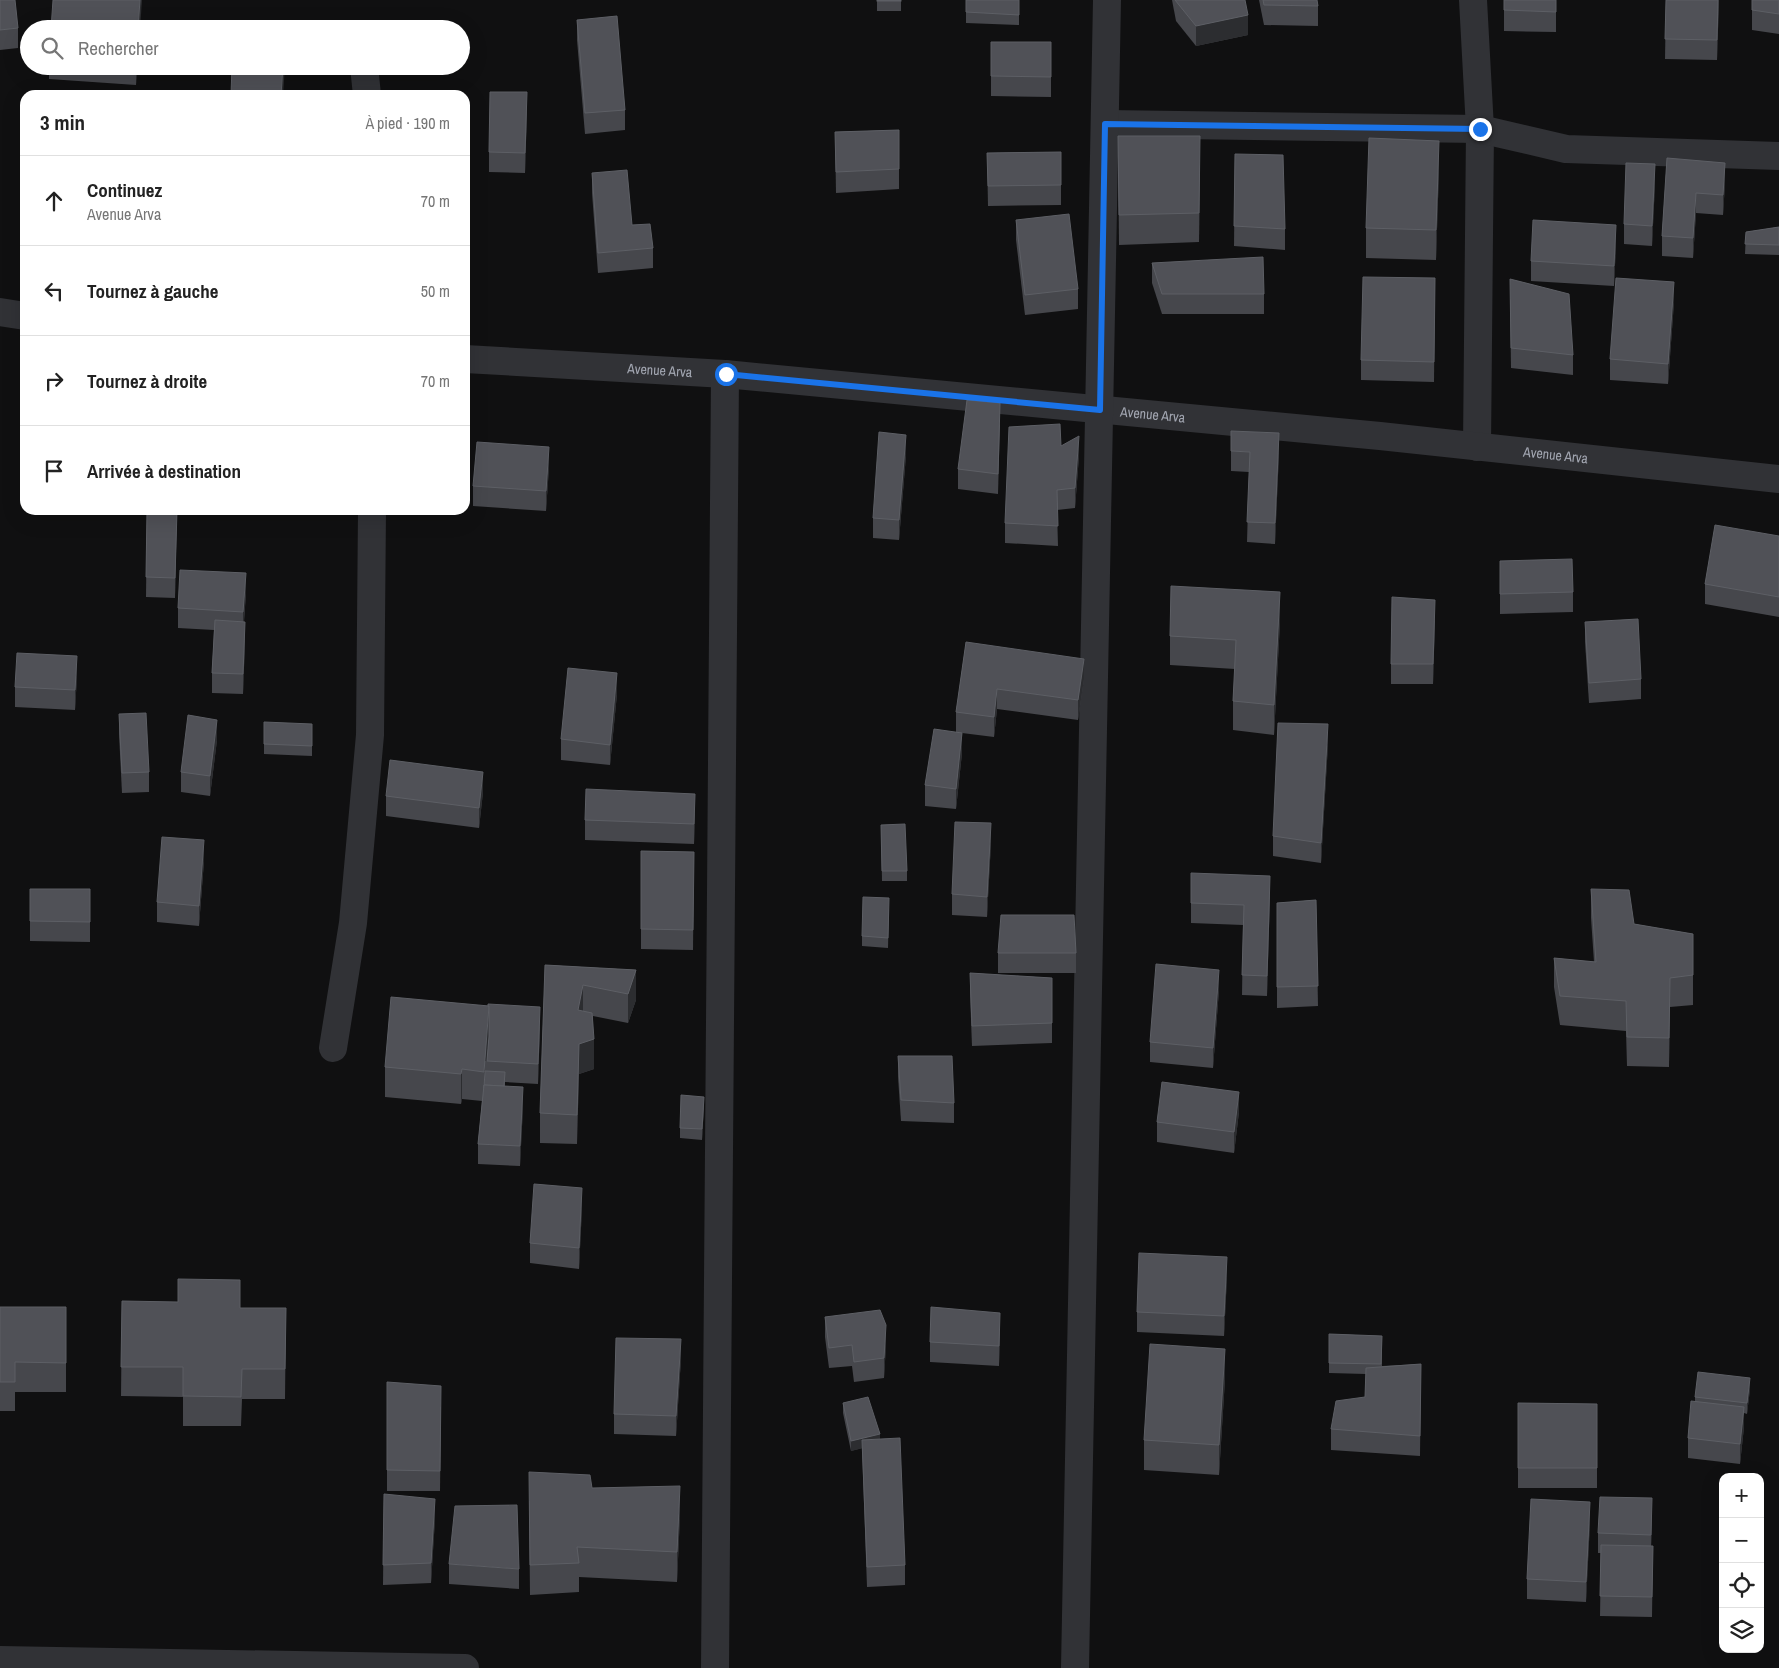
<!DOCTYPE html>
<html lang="fr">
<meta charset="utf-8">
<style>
body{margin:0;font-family:"Archivo Narrow",sans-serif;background:#f6f6f6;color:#222}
.controls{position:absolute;right:15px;bottom:15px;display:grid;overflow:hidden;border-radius:10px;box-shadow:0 5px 20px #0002}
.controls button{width:45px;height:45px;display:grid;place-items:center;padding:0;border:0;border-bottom:1px solid #e0e0e0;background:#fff;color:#222;font:25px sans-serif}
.stop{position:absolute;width:15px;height:15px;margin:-11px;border:4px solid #1a73e8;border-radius:50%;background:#fff}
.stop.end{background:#1a73e8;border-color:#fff;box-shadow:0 1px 5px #0008}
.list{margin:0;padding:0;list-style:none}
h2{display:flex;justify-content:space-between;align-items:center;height:65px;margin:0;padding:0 20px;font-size:21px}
h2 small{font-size:16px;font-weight:400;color:#767676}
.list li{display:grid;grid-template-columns:32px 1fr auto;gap:15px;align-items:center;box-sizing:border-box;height:90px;padding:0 20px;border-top:1px solid #e0e0e0}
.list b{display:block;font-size:19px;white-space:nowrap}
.list p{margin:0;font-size:16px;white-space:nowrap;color:#767676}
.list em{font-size:16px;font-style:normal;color:#767676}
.icon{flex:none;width:28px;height:28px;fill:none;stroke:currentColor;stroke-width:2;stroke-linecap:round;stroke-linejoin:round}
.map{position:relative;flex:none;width:1779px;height:1668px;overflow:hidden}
.search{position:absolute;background:#fff;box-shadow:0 5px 20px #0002;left:20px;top:20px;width:450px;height:55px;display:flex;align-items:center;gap:12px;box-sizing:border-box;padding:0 18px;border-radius:28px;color:#767676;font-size:19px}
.panel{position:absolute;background:#fff;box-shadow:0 5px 20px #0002;left:20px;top:90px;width:450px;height:425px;border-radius:15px}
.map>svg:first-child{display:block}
</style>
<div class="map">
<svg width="1779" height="1668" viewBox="0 0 1779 1668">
<rect width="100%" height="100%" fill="#101011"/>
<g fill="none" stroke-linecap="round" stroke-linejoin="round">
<g stroke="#313236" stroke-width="28">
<path d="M1473,0L1480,129L1477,447"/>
<path d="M364,66L367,95"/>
<path d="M1105,124L1480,129L1566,149L1779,156"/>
<path d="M0,312L25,316"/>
<path id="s1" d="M465,359L725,374L1380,436L1779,479"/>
<path d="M333,1048L353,923L370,735L372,510"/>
<path d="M0,1660L465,1668"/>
<path d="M715,1668L725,374"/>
<path d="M1075,1668L1107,0"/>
</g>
</g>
<g fill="#46474c">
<path d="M0,0L18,28V48L0,50Z"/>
<rect x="877" y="0" width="24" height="11"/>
<path d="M966,0H1019V25L966,23Z"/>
<path d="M1172,0H1245L1248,35L1196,46L1176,21Z"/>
<path d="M1259,0H1317L1318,6V26L1264,25Z"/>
<path d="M1504,0H1556V32L1504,31Z"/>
<path d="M1666,0H1719L1717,60L1665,59Z"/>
<path d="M1779,0V34L1752,30V10Z"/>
<path d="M577,20L625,110V130L585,134L577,40Z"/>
<path d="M991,42H1051V97L991,96Z"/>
<path d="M49,66H137L136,85L49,79Z"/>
<path d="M527,112L525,173L489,172V152Z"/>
<path d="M899,130V189L836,193L835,132Z"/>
<path d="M1118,136L1200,166L1199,242L1119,245Z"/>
<path d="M1061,152V205L988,206L987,153Z"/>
<path d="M1235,154L1285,229V250L1234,246Z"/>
<path d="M1667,158L1725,183L1723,215L1696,213L1693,258L1662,256V236Z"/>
<path d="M1439,170L1436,260L1366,258V228Z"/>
<path d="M592,173L632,225L653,248V268L598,273L592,193Z"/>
<path d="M1655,184L1652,246L1624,244V224Z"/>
<path d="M1016,220L1078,289V309L1025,315L1016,240Z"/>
<path d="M1779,227V255L1745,254L1746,232Z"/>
<path d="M1616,245L1614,286L1531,281V261Z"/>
<path d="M1152,263L1264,294V314H1162L1152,283Z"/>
<path d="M1435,278L1434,382L1361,380V360Z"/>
<path d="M1510,299L1573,355V375L1511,368Z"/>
<path d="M1674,302L1668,384L1610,380V359Z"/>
<path d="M1000,424L998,494L958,489V469Z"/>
<path d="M1061,446L1079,456L1075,508L1057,510L1058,546L1005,543V523Z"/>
<path d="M1231,451L1279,453L1275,544L1247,542L1249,472L1231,471Z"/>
<path d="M906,455L899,540L873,538V518Z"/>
<path d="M549,467L546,511L473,506V486Z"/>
<path d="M147,510H177L175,598L146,597Z"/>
<path d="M1779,536V617L1705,604V584Z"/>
<path d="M1500,561L1573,592V612L1500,614Z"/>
<path d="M246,593L244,622L245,642L243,694L212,693V673L214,630L178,628V608Z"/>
<path d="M1435,620L1433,684H1391V664Z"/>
<path d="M1280,622L1274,735L1233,730V701L1235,669L1170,665V636Z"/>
<path d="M1585,622L1641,679V699L1589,703L1585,642Z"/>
<path d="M966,642L1084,679L1078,720L997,709L994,737L962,733V753L956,809L925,806V785L956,732V712Z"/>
<path d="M77,676L75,710L15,707V687Z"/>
<path d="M617,694L610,765L561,760V739Z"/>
<path d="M119,714L149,772V792L122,793L119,734Z"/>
<path d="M312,734V756L264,754V744Z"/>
<path d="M217,740L210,796L181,792V772Z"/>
<path d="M1328,744L1321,863L1273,856V836Z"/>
<path d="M483,792L479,828L386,816V796Z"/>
<path d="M695,814L694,844L585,840V820Z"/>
<path d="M881,825L907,871V881H882Z"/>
<path d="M991,843L987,917L952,915V894Z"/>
<path d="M641,851L694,852L693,950L641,949Z"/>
<path d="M204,861L199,926L157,922V902Z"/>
<path d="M30,889H90V942L30,941Z"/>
<path d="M1591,889L1634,924L1693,934V1005L1670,1007L1669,1067L1627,1066L1626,1031L1560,1025L1554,987V958L1594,962L1591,918Z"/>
<path d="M1270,896L1267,996L1242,995L1243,925L1191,923V903Z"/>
<path d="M1316,900L1318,1006L1277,1008V903Z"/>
<path d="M889,909L888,948L862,946V936Z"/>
<rect x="998" y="953" width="78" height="20"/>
<path d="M545,965L636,970V1000L628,1023L593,1016L594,1069L579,1074L577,1144L540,1143V1113Z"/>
<path d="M970,973L1052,978V1043L972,1046L970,993Z"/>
<path d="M1219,990L1213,1068L1150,1062V1042Z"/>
<path d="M540,1027L538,1084L505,1082V1086L523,1107L520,1166L478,1164V1144L482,1101L462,1099L461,1104L385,1097V1067Z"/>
<path d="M898,1056L954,1103V1123L901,1121L898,1077Z"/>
<path d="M704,1107L702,1140L680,1138V1128Z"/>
<path d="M1239,1112L1234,1153L1157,1142V1122Z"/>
<path d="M582,1208L579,1269L530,1263V1243Z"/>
<path d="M1227,1277L1224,1336L1137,1332V1312Z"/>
<path d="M122,1301L240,1308H286L285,1399H242L241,1426H183V1397L121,1396Z"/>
<path d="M0,1307H66V1392H15V1411H0Z"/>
<path d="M825,1317L886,1345L884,1378L854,1382L852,1366L829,1368L825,1337Z"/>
<path d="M1000,1333L999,1366L930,1362V1342Z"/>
<path d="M1329,1334L1382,1336V1366L1421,1364L1420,1456L1331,1450V1429L1365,1397L1366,1374L1329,1373Z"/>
<path d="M681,1359L676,1436L614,1434V1414Z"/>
<path d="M1225,1379L1219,1475L1144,1470V1440Z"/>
<path d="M387,1382L441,1407L440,1491H387Z"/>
<path d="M1750,1389L1747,1414L1744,1413V1427L1740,1464L1688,1458V1438L1695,1401V1397Z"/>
<path d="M843,1403L880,1439L905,1565V1585L867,1587L862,1448L851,1451L843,1413Z"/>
<path d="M1518,1403L1597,1404V1488H1518Z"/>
<path d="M592,1488L680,1515L677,1582L579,1577V1592L530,1595L529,1501Z"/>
<path d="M384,1494L435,1519L431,1583L383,1585Z"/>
<path d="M1652,1519L1651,1546H1653L1652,1617L1600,1616L1601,1553H1598V1533Z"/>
<path d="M1590,1522L1586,1602L1527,1599V1579Z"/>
<path d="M449,1564L519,1569V1589L449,1584Z"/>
</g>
<g fill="#2c2d30">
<path d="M140,0H142L140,29H138Z"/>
<path d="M1718,0H1719L1717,60V40Z"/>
<path d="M1248,15V35L1196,46V26Z"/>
<path d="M136,66H137L136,85Z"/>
<path d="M283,66H285L283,95H281Z"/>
<path d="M527,92V112L525,173V153Z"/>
<path d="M1200,136V166L1199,242V213Z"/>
<path d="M1439,141V170L1436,260V230Z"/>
<path d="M1725,163V183L1723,215V195Z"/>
<path d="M1655,164V184L1652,246V226Z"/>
<path d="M1696,193V213L1693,258V238Z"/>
<path d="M1616,225V245L1614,286V266Z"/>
<path d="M1674,282V302L1668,384V364Z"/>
<path d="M1279,433V453L1275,544V523Z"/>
<path d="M906,435V455L899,540V520Z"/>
<path d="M1079,436V456L1075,508V488Z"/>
<path d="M549,447V467L546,511V491Z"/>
<path d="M177,510L175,598V578Z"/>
<path d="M246,573V593L243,632V612Z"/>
<path d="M1280,592V622L1274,735V705Z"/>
<path d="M1435,600V620L1433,684V664Z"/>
<path d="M245,622V642L243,694V674Z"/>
<path d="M77,656V676L75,710V690Z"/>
<path d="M1084,659V679L1078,720V700Z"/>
<path d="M617,673V694L610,765V745Z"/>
<path d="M997,689V709L994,737V717Z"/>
<path d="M217,720V740L210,796V776Z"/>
<path d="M1328,724V744L1321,863V843Z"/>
<path d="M962,733V753L956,809V789Z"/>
<path d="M483,772V792L479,828V808Z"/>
<path d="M695,794V814L694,844V824Z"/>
<path d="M991,823V843L987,917V897Z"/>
<path d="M204,840V861L199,926V906Z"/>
<path d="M1270,876V896L1267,996V976Z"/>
<path d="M636,970V1000L628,1023V994Z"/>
<path d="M1219,970V990L1213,1068V1048Z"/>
<path d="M1670,978V1007L1669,1067V1038Z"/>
<path d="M583,985V1014L578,1010Z"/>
<path d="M489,1006V1036L487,1061H485V1081L484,1101V1072Z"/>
<path d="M540,1007V1027L538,1084V1064Z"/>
<path d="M594,1039V1069L579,1074L577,1144L579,1044Z"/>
<path d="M462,1069V1099L461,1104V1074Z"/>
<path d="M523,1087V1107L520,1166V1146Z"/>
<path d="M1239,1092V1112L1234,1153V1132Z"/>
<path d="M704,1097V1107L702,1140V1129Z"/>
<path d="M582,1188V1208L579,1269V1248Z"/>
<path d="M1227,1257V1277L1224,1336V1316Z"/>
<path d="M1000,1313V1333L999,1366V1346Z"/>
<path d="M886,1325V1345L884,1378V1358Z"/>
<path d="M681,1339V1359L676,1436V1416Z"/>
<path d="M1225,1349V1379L1219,1475V1445Z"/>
<path d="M1750,1378V1389L1747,1414V1403Z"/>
<path d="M1744,1407V1427L1740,1464V1444Z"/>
<path d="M880,1434V1444L851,1451V1441Z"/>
<path d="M680,1486V1515L677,1582V1552Z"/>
<path d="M1652,1498V1519L1651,1555V1535Z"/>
<path d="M435,1499V1519L431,1583V1563Z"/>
<path d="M1590,1502V1522L1586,1602V1582Z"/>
</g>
<g fill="#505157" stroke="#5d5f65">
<path d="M0,0H15L18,28L0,30Z"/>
<path d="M53,0H140L138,29H51Z"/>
<rect x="877" y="0" width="24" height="1"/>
<path d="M966,0H1019V15L966,12Z"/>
<path d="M1175,0H1245L1248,15L1196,26Z"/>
<path d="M1263,0H1317L1318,6L1264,5Z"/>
<path d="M1504,0H1556V12L1504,10Z"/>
<path d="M1666,0H1718L1717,40L1665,39Z"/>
<path d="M1752,0H1779V14L1752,10Z"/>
<path d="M617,16L625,110L585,113L577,20Z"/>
<path d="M991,42H1051V77L991,76Z"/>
<path d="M232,66H283L281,95H231Z"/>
<path d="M490,92H527L525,153L489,152Z"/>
<path d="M899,130V169L836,172L835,132Z"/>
<path d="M1118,136H1200L1199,213L1119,215Z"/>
<path d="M1369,138L1439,141L1436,230L1366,228Z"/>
<path d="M1061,152V185L988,186L987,153Z"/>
<path d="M1235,154L1283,155L1285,229L1234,226Z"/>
<path d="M1667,158L1725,163L1723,195L1696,193L1693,238L1662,236Z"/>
<path d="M1626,163L1655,164L1652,226L1624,224Z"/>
<path d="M627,170L632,225L650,224L653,248L598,253L592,173Z"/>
<path d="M1069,214L1078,289L1025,295L1016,220Z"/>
<path d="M1533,220L1616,225L1614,266L1531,261Z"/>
<path d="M1779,227V245L1745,244L1746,232Z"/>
<path d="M1263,257L1264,294H1162L1152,263Z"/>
<path d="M1363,277L1435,278L1434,362L1361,360Z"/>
<path d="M1616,278L1674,282L1668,364L1610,359Z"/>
<path d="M1510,279L1569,294L1573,355L1511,348Z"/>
<path d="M967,400L1000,403L998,474L958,469Z"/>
<path d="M1060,424L1061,446L1079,436L1075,488L1057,490L1058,526L1005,523L1009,427Z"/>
<path d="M1231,431L1279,433L1275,523L1247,522L1250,452L1231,451Z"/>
<path d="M879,432L906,435L899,520L873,518Z"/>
<path d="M477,442L549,447L546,491L473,486Z"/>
<path d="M147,510H177L175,578L146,577Z"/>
<path d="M1715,525L1779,536V597L1705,584Z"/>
<path d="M1572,559L1573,592L1500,594V561Z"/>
<path d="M180,570L246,573L243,612L178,608Z"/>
<path d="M1171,586L1280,592L1274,705L1233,701L1236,640L1170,636Z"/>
<path d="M1392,597L1435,600L1433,664H1391Z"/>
<path d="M1638,619L1641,679L1589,683L1585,622Z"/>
<path d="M215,620L245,622L243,674L212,673Z"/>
<path d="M966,642L1084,659L1078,700L997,689L994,717L956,712Z"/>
<path d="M17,653L77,656L75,690L15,687Z"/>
<path d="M568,668L617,673L610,745L561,739Z"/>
<path d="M146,713L149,772L122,773L119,714Z"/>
<path d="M188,715L217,720L210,776L181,772Z"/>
<path d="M264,722L312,724V746L264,744Z"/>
<path d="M1278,723L1328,724L1321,843L1273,836Z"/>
<path d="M934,729L962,733L956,789L925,785Z"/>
<path d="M390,760L483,772L479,808L386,796Z"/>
<path d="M586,789L695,794L694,824L585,820Z"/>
<path d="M955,822L991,823L987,897L952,894Z"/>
<path d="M905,824L907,871H882L881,825Z"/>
<path d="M162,837L204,840L199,906L157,902Z"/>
<path d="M641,851L694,852L693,930L641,929Z"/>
<path d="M1191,873L1270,876L1267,976L1242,975L1244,905L1191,903Z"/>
<path d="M30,889H90V922L30,921Z"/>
<path d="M1591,889L1629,890L1634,924L1693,934V975L1670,978L1669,1038L1627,1037L1626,1001L1560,996L1554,958L1596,962Z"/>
<path d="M863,897L889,898L888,938L862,936Z"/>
<path d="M1316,900L1318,986L1277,987V903Z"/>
<path d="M1001,915H1074L1076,953H998Z"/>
<path d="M1156,964L1219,970L1213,1048L1150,1042Z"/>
<path d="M545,965L636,970L628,994L583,985L578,1010L592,1013L594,1039L579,1044L577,1115L540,1113Z"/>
<path d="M970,973L1052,978V1023L972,1026Z"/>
<path d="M391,997L489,1006L484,1072L462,1069L461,1074L385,1067Z"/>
<path d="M488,1004L540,1007L538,1064L487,1061L489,1036V1006H488Z"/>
<path d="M898,1056H952L954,1103L901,1100Z"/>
<path d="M485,1071L505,1072L504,1086L484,1085V1088Z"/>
<path d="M1162,1082L1239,1092L1234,1132L1157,1122Z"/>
<path d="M484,1085L523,1087L520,1146L478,1144Z"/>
<path d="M681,1095L704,1097L702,1129L680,1128Z"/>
<path d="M534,1184L582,1188L579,1248L530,1243Z"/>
<path d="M1139,1253L1227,1257L1224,1316L1137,1312Z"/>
<path d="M178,1279L240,1280V1308H286L285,1369H242L241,1397L183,1396V1367H121L122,1301L178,1302Z"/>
<path d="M0,1307H66V1363L15,1362V1382H0Z"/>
<path d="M931,1307L1000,1313L999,1346L930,1342Z"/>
<path d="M880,1310L886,1325L884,1358L854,1362L852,1345L829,1348L825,1317Z"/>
<path d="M1329,1334L1382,1336L1381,1364L1329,1363Z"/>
<path d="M616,1338L681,1339L676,1416L614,1414Z"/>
<path d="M1150,1344L1225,1349L1219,1445L1144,1440Z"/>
<path d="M1421,1364L1420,1436L1331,1429L1336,1401L1365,1397L1366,1368Z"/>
<path d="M1698,1372L1750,1378L1747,1403L1695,1397Z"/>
<path d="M387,1382L441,1386L440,1471L387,1470Z"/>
<path d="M868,1397L880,1434L851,1441L843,1403Z"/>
<path d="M1691,1401L1744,1407L1740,1444L1688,1438Z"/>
<path d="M1518,1403L1597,1404V1468H1518Z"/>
<path d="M900,1438L905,1565L867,1567L862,1440Z"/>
<path d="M529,1472L590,1475L592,1488L680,1486L677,1552L577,1547L579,1563L530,1565Z"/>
<path d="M384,1494L435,1499L431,1563L383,1565Z"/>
<path d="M1600,1497L1652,1498L1651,1535L1598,1533Z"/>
<path d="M1531,1499L1590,1502L1586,1582L1527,1579Z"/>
<path d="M517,1505L519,1569L449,1564L455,1506Z"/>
<path d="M1601,1545L1653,1546L1652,1597L1600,1596Z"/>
</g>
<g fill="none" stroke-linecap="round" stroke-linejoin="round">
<path stroke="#1a73e8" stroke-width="6" d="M726,374L1100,410L1105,124L1480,129"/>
</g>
<g text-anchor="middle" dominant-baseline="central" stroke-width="5" stroke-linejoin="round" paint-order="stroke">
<g font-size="14" fill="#a2a6b1" stroke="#0b0b0c">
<text stroke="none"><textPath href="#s1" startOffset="195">Avenue Arva</textPath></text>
<text stroke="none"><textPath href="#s1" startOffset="690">Avenue Arva</textPath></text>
<text stroke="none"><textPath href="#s1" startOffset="1095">Avenue Arva</textPath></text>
</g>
</g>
</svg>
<div class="controls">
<button>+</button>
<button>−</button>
<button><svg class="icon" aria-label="locate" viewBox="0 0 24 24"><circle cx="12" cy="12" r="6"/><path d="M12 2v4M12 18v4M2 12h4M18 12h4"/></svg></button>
<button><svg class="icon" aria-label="layers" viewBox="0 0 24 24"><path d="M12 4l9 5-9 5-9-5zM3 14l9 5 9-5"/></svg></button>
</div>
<div class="stop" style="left:726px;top:374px"></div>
<div class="stop end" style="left:1480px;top:129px"></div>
<div class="search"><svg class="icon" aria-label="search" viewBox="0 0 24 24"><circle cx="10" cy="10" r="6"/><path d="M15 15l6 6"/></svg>Rechercher</div>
<section class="panel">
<h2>3 min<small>À pied · 190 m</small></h2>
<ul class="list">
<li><svg class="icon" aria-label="ahead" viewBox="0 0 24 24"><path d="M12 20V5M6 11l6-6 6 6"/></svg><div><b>Continuez</b><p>Avenue Arva</p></div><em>70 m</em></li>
<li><svg class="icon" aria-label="left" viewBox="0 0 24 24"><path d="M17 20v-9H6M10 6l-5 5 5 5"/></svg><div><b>Tournez à gauche</b></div><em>50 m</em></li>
<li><svg class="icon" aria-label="right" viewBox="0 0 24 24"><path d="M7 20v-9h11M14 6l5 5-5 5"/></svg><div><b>Tournez à droite</b></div><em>70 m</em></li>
<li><svg class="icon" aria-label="arrive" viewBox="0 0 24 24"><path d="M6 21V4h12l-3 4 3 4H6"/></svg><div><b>Arrivée à destination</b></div></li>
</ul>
</section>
</div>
